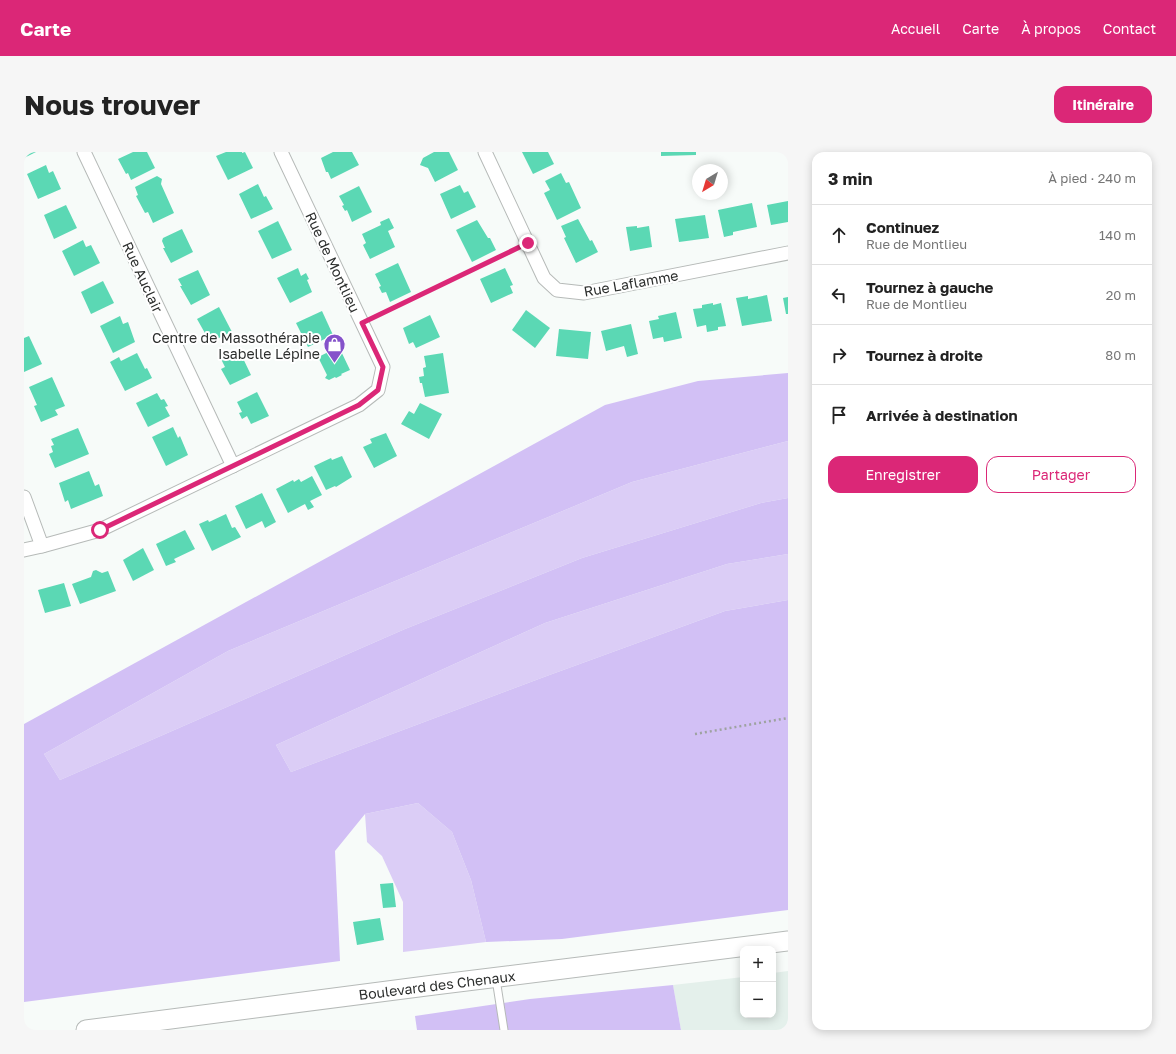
<!DOCTYPE html>
<html lang="fr">
<meta charset="utf-8">
<style>
body{margin:0;font-family:"Golos Text",sans-serif;background:#f6f6f6;color:#222}
.controls{position:absolute;right:12px;bottom:12px;display:grid;overflow:hidden;border-radius:8px;box-shadow:0 2px 10px #0003}
.controls button{width:36px;height:36px;display:grid;place-items:center;padding:0;border:0;border-bottom:1px solid #e0e0e0;background:#fff;color:#222;font:20px sans-serif}
.compass{position:absolute;left:668px;top:12px;width:36px;height:36px;border-radius:50%;background:#fff;box-shadow:0 2px 10px #0003;rotate:218deg}
.stop{position:absolute;width:12px;height:12px;margin:-9px;border:3px solid #db2777;border-radius:50%;background:#fff}
.stop.end{background:#db2777;border-color:#fff;box-shadow:0 1px 4px #0008}
.list{margin:0;padding:0;list-style:none}
h2{display:flex;justify-content:space-between;align-items:center;height:52px;margin:0;padding:0 16px;font-size:17px}
h2 small{font-size:13px;font-weight:400;color:#767676}
.list li{display:grid;grid-template-columns:26px 1fr auto;gap:12px;align-items:center;box-sizing:border-box;height:60px;padding:0 16px;border-top:1px solid #e0e0e0}
.list b{display:block;font-size:15px;white-space:nowrap}
.list p{margin:0;font-size:13px;white-space:nowrap;color:#767676}
.list em{font-size:13px;font-style:normal;color:#767676}
.actions{display:flex;gap:8px;padding:12px 16px}
.actions a{flex:1;padding:9px 0;border:1px solid #db2777;border-radius:12px;text-align:center;font-size:14px;color:#db2777}
.actions .main{background:#db2777;color:#fff}
.icon{flex:none;width:22px;height:22px;fill:none;stroke:currentColor;stroke-width:2;stroke-linecap:round;stroke-linejoin:round}
.map{position:relative;flex:none;width:764px;height:878px;overflow:hidden;border-radius:12px}
header{display:flex;align-items:center;gap:24px;box-sizing:border-box;height:56px;padding:0 20px;background:#db2777;color:#fff}
header strong{font-size:19px}
nav{display:flex;gap:22px;margin-inline-start:auto;font-size:14px}
.intro{display:flex;align-items:center;justify-content:space-between;box-sizing:border-box;height:96px;padding:0 24px}
h1{margin:0;font-size:28px}
.button{padding:10px 18px;border-radius:12px;background:#db2777;color:#fff;font-size:14px;font-weight:700}
main{display:flex;gap:24px;padding:0 24px}
aside{flex:1;background:#fff;border-radius:12px;box-shadow:0 2px 10px #0003}
.map>svg:first-child{display:block}
</style>
<header>
<strong>Carte</strong>
<nav><a>Accueil</a><a>Carte</a><a>À propos</a><a>Contact</a></nav>
</header>
<div class="intro"><h1>Nous trouver</h1><a class="button">Itinéraire</a></div>
<main>
<div class="map">
<svg width="764" height="878" viewBox="0 0 764 878">
<rect width="100%" height="100%" fill="#f7fbf9"/>
<path fill="#e4f0eb" d="M764,819V878H657L649,833L719,825V863H749V821Z"/>
<g fill="#dbcdf6">
<path d="M764,289V346L737,351L558,406L381,477L36,628L20,602L204,499L608,330Z"/>
<path d="M764,402V448L701,459L520,525L267,620L252,593L521,471L703,412Z"/>
<path d="M394,651L428,680L447,728L462,790L379,800V750L358,704L343,690L341,662Z"/>
</g>
<g fill="#d2c0f5">
<path d="M764,221V289L608,330L204,499L20,602L36,628L381,477L558,406L737,351L764,346V402L703,412L521,471L252,593L267,620L520,525L701,459L764,448V758L538,787L462,790L447,728L428,680L394,651L341,662L311,699L316,809L0,850V572L581,253L674,229Z"/>
<path d="M649,833L657,878H393L391,864L506,847Z"/>
</g>
<g fill="#5bd8b4">
<path d="M0,0H12L0,6Z"/>
<path d="M109,0H123L131,16L107,28L104,21L102,22L94,7Z"/>
<path d="M202,0H218V1L221,0L229,16L204,28L192,4Z"/>
<path d="M309,0H328L335,13L307,27L304,20H302L297,6Z"/>
<path d="M410,0H425L434,18L411,30L404,16L396,13L399,6Z"/>
<path d="M498,0H524L530,12L509,22Z"/>
<path d="M637,0H672V3L637,4Z"/>
<path d="M22,13L25,21L29,19L37,37L14,47L3,22Z"/>
<path d="M537,21L542,31L545,30L557,56L533,68L520,41L526,38L521,29Z"/>
<path d="M133,24L138,27L137,32L150,61L129,71L124,60L121,61L112,44L114,43L111,35Z"/>
<path d="M234,32L240,45L242,44L249,57L227,67L215,42Z"/>
<path d="M436,33L440,41L444,39L452,55L427,67L416,42Z"/>
<path d="M335,34L348,60L328,70L323,58L321,59L318,54L320,53L315,44Z"/>
<path d="M764,49V70L747,73L743,53Z"/>
<path d="M728,51L733,75L709,80V83L700,85L694,58Z"/>
<path d="M42,53L53,76L30,87L20,63Z"/>
<path d="M681,63L685,86L655,90L651,67Z"/>
<path d="M365,66L370,76L364,79L371,95L346,107L339,93L342,91L338,82L357,73L356,70Z"/>
<path d="M554,67L566,89L568,88L574,100L552,111L540,86L542,85L537,74Z"/>
<path d="M453,68L464,86H466L472,98L448,110L432,78Z"/>
<path d="M254,69L268,98L248,107L234,79Z"/>
<path d="M613,74V76L625,74L628,95L606,99L602,75Z"/>
<path d="M158,77L169,100L147,111L139,96H141L138,89L139,86Z"/>
<path d="M59,88L62,95L67,93L76,111L50,124L38,99Z"/>
<path d="M374,111L387,140L366,150L362,140L358,141L355,135L357,134L351,122Z"/>
<path d="M274,116L277,124L282,121L285,127L283,128L288,140L266,151L253,126Z"/>
<path d="M481,116L489,133L486,134L489,141L467,151L456,127Z"/>
<path d="M174,118L186,143L167,153L156,134H158L154,127Z"/>
<path d="M79,129L90,151L67,162L57,140Z"/>
<path d="M743,143L748,169L718,174L712,146L724,144V147Z"/>
<path d="M764,145V162H762L759,146Z"/>
<path d="M689,151V153L697,151L702,174L694,175V178L683,180L682,173L673,175L669,157L678,156V153Z"/>
<path d="M195,155L208,180L186,190L173,167Z"/>
<path d="M502,158L526,176L511,196L488,178Z"/>
<path d="M298,159L309,183L284,195L272,171Z"/>
<path d="M652,160L658,186L640,190L639,185L629,187L625,169L635,167L634,164Z"/>
<path d="M406,163L416,185L392,196L389,190L385,192L379,176Z"/>
<path d="M96,164L99,172L104,170L111,190L89,201L76,174Z"/>
<path d="M607,172L614,202L603,205L600,194L582,199L577,179Z"/>
<path d="M535,177L567,180L564,207L532,204Z"/>
<path d="M5,184L18,212L0,220V186Z"/>
<path d="M315,195L326,218L317,222L318,223L312,226L311,225L305,228L301,226L303,223L294,205Z"/>
<path d="M215,198L227,223L206,233L197,217L201,215L197,207Z"/>
<path d="M113,201L121,217L123,216L128,226L101,239L86,210L95,205L97,209Z"/>
<path d="M419,201L425,241L401,245L398,231H396L395,225L400,224L399,216L402,215L400,204Z"/>
<path d="M28,225L41,254L31,258L34,263L17,270L10,254L13,253L5,235Z"/>
<path d="M233,240L245,264L227,272L223,264L218,267L215,261L218,260L213,250Z"/>
<path d="M133,241L137,248L140,247L144,254L141,255L146,264L124,275L112,251Z"/>
<path d="M396,251L418,262L405,287L377,272L385,259L390,262Z"/>
<path d="M149,275L154,286L156,284L164,303L142,314L128,285Z"/>
<path d="M54,276L65,302L31,316L25,302L29,300L27,294L30,293L27,287Z"/>
<path d="M362,281L373,304L350,316L339,295L348,291L346,287Z"/>
<path d="M318,304L328,325L312,335L311,334L302,338L290,314L307,306L308,308Z"/>
<path d="M65,319L71,334L75,332L79,344L47,357L44,348L41,350L35,331Z"/>
<path d="M288,324L298,343L286,349L290,355L284,358L281,352L264,361L252,337L269,328L270,330L275,327L277,330Z"/>
<path d="M238,341L252,370L241,376L238,369L222,377L211,354Z"/>
<path d="M202,362L208,376L211,375L217,385L188,399L175,372L184,368L185,370Z"/>
<path d="M161,378L171,397L150,407L152,410L142,414L132,392Z"/>
<path d="M119,396L130,418L109,429L99,408Z"/>
<path d="M72,418L78,421L84,419L92,439L56,452L48,432L67,425L69,419Z"/>
<path d="M40,431L47,454L21,461L14,438Z"/>
<path d="M369,731L372,755L359,756L356,732Z"/>
<path d="M356,766L360,788L333,793L329,770Z"/>
</g>
<g fill="none" stroke-linecap="round" stroke-linejoin="round">
<defs>
<path id="lane" d="M472,827L480,878"/>
<g id="street">
<path d="M60,0L209,314"/>
<path d="M461,0L520,126L533,138L560,141L764,101"/>
<path d="M0,345L18,394"/>
<path d="M0,398L18,394L76,378L335,253L354,238L359,215L257,0"/>
</g>
<path id="secondary" d="M62,878L410,833L764,789"/>
</defs>
<use href="#lane" stroke="#b6bab8" stroke-width="9"/>
<use href="#street" stroke="#b6bab8" stroke-width="15"/>
<use href="#secondary" stroke="#b6bab8" stroke-width="21"/>
<g stroke="#9ea2a0" stroke-width="2.5" stroke-dasharray="2 3" stroke-linecap="butt">
<path d="M351,164L491,97"/>
<path d="M671,582L764,566"/>
</g>
<use href="#lane" stroke="#fff" stroke-width="7"/>
<use href="#street" stroke="#fff" stroke-width="13"/>
<use href="#secondary" stroke="#fff" stroke-width="19"/>
</g>
<g fill="none" stroke-linecap="round" stroke-linejoin="round">
<path stroke="#db2777" stroke-width="5" d="M76,378L335,253L354,238L359,215L338,171L504,91"/>
</g>
<defs>
<symbol id="shop-pin" viewBox="-11 -11 22 30"><path d="M0 17L-7.5 6A9.5 9.5 0 1 1 7.5 6Z" fill="#8552ca" stroke="#fff"/><path d="M-5-2.5h2.3a2.7 3.5 0 0 1 5.4 0H5L5.5 6h-11ZM-1.5-2.5h3a1.5 2.3 0 0 0-3 0Z" fill="#fff"/></symbol>
</defs>
<g fill-rule="evenodd">
<use href="#shop-pin" x="298" y="180" width="25" height="34"/>
</g>
<g text-anchor="middle" dominant-baseline="central" stroke-width="4" stroke-linejoin="round" paint-order="stroke">
<g font-size="14" fill="#2c2e2d" stroke="#fff">
<text transform="translate(309 110) rotate(65)">Rue de Montlieu</text>
<text transform="translate(119 125) rotate(65)">Rue Auclair</text>
<text transform="translate(607 131) rotate(-10)">Rue Laflamme</text>
<text transform="translate(413 833) rotate(-7)">Boulevard des Chenaux</text>
</g>
<g font-size="14" fill="#2c2e2d" stroke="#fff" text-anchor="end">
<text x="296" y="185">Centre de Massothérapie<tspan x="296" dy="16">Isabelle Lépine</tspan></text>
</g>
</g>
</svg>
<div class="controls">
<button>+</button>
<button>−</button>
</div>
<svg class="compass" viewBox="-18 -18 36 36"><path d="M0-13l5 13h-10z" fill="#e53935"/><path d="M0 13l5-13h-10z" fill="#767676"/></svg>
<div class="stop" style="left:76px;top:378px"></div>
<div class="stop end" style="left:504px;top:91px"></div>
</div>
<aside>
<h2>3 min<small>À pied · 240 m</small></h2>
<ul class="list">
<li><svg class="icon" aria-label="ahead" viewBox="0 0 24 24"><path d="M12 20V5M6 11l6-6 6 6"/></svg><div><b>Continuez</b><p>Rue de Montlieu</p></div><em>140 m</em></li>
<li><svg class="icon" aria-label="left" viewBox="0 0 24 24"><path d="M17 20v-9H6M10 6l-5 5 5 5"/></svg><div><b>Tournez à gauche</b><p>Rue de Montlieu</p></div><em>20 m</em></li>
<li><svg class="icon" aria-label="right" viewBox="0 0 24 24"><path d="M7 20v-9h11M14 6l5 5-5 5"/></svg><div><b>Tournez à droite</b></div><em>80 m</em></li>
<li><svg class="icon" aria-label="arrive" viewBox="0 0 24 24"><path d="M6 21V4h12l-3 4 3 4H6"/></svg><div><b>Arrivée à destination</b></div></li>
</ul>
<div class="actions"><a class="main">Enregistrer</a><a>Partager</a></div>
</aside>
</main>
